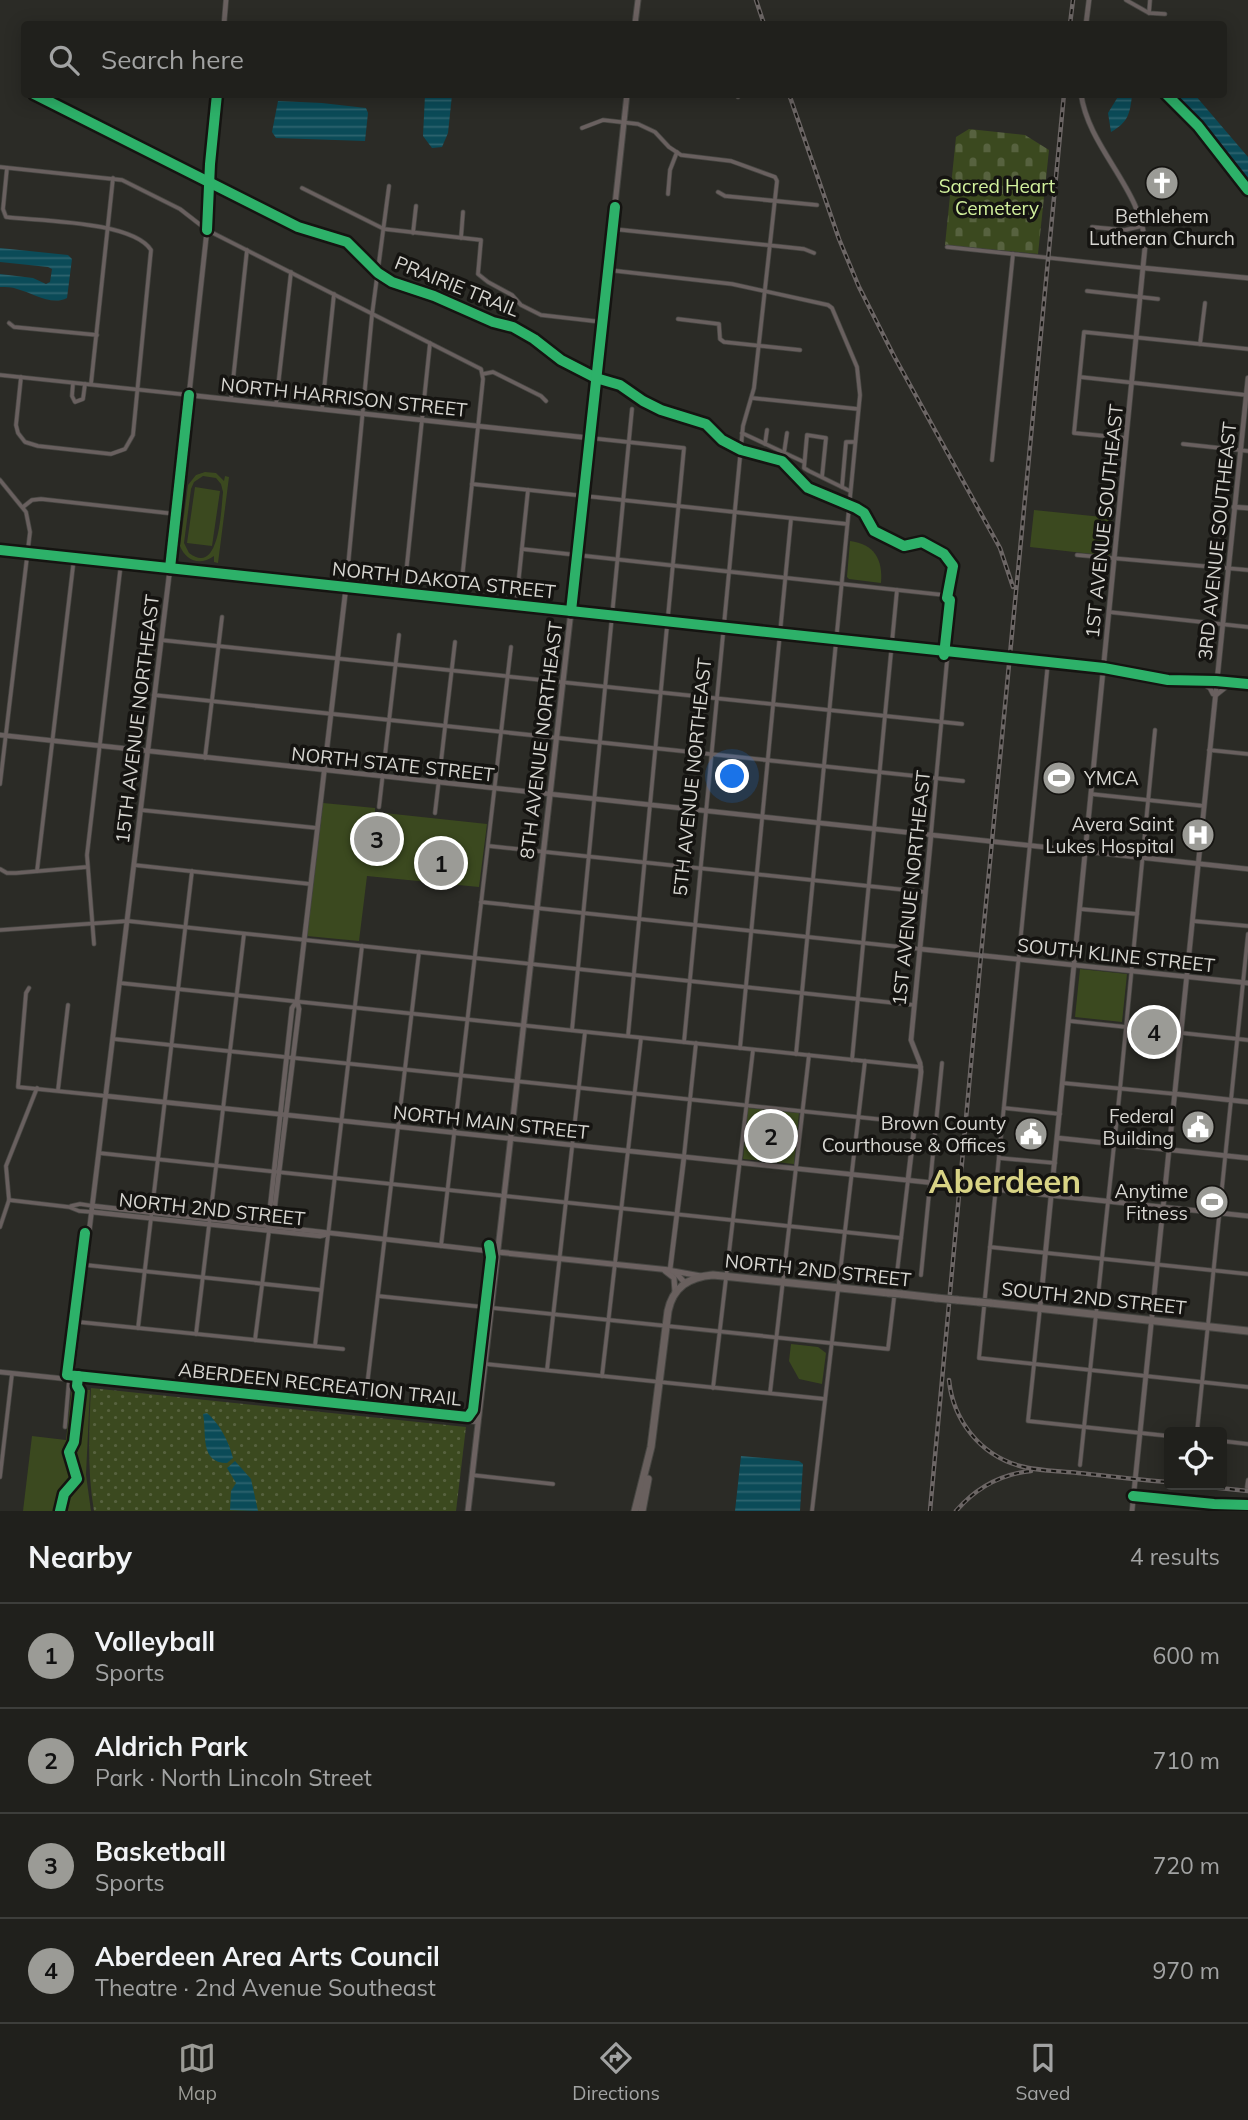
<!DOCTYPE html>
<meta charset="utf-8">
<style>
body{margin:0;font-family:Mulish,sans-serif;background:#282825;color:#f1f3f6}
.controls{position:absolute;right:21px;bottom:21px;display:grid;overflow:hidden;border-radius:7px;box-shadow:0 4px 18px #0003}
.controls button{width:63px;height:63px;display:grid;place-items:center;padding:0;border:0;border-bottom:2px solid #3d3e3b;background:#20201c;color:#f1f3f6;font:35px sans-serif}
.you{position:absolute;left:733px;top:777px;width:24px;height:24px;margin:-18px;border:5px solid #fff;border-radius:50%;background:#1a73e8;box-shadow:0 0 0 10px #1a73e833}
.badge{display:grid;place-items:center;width:46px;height:46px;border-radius:50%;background:#9b9b96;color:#111;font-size:23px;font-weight:700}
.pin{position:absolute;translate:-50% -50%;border:4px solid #fff;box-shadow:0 2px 7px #0006}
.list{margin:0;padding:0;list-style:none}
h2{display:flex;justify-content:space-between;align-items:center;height:91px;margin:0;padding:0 28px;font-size:30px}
h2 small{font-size:23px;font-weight:400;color:#a2a3a3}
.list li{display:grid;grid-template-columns:46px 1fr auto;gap:21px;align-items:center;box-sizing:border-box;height:105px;padding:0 28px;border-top:2px solid #3d3e3b}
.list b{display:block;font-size:26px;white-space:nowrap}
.list p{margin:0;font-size:23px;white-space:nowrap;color:#a2a3a3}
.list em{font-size:23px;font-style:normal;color:#a2a3a3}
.icon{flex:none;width:38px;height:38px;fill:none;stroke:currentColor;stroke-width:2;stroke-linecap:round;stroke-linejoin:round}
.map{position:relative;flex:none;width:1248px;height:1511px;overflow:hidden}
.search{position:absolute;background:#20201c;box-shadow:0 4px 18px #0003;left:21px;right:21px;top:21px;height:77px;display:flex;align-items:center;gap:18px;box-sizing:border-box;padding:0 24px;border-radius:7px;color:#a2a3a3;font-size:26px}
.sheet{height:511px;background:#20201c}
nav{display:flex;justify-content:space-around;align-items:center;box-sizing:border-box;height:98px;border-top:2px solid #3d3e3b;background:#20201c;font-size:19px;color:#a2a3a3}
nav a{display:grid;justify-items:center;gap:4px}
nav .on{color:#9b9b96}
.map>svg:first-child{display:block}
</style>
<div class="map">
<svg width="1248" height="1511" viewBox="0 0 1248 1511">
<defs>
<pattern id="grass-dots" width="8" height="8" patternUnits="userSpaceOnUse" patternTransform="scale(1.75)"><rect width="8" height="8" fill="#3b491f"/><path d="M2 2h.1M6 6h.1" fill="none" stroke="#57623f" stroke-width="1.8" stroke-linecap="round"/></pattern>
<pattern id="cemetery-stones" width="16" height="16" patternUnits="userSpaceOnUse" patternTransform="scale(1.75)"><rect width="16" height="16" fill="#3b491f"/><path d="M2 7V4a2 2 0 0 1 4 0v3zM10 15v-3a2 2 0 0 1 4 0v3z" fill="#57623f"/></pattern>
<pattern id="water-rules" width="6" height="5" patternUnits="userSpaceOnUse" patternTransform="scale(1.75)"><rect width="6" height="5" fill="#0b4b58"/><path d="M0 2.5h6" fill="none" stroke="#2e646f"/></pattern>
</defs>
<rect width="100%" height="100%" fill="#2b2b26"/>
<path fill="url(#grass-dots)" d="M91,1388L466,1427L456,1511H94C87,1470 89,1429 91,1388Z"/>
<path fill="url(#cemetery-stones)" d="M969,129L1025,135L1049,150L1038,254L945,245L956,137Z"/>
<g fill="#3b491f" fill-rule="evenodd">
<path d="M205,472L216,473L224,481L225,476L229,477L218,563L214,562V556C200,566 186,561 180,546L188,485L196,475ZM203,476L216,478L221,484L223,492C221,509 220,577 189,553L184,543L191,489L194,482Z"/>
<path d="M195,487L220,491L212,546L187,543Z"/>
<path d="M1034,510L1112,518L1110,556L1030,547Z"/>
<path d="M850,541C874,544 883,559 881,583L849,579L847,577Z"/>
<path d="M323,803L375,808V812L487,824L479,887L367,876L359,941L307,936Z"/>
<path d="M1080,969L1127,974L1122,1022L1075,1017Z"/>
<path d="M748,1108L799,1113L794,1164L743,1159Z"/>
<path d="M791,1344L818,1347L826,1353L822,1384L799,1379L789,1361Z"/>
<path d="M72,1388L90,1390L86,1475L91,1511H23L32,1436L66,1440Z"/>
</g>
<g fill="url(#water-rules)">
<path d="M425,95H452L448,133L442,147L432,148L423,136Z"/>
<path d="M1119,95H1132C1130,114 1128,122 1111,132L1108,113Z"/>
<path d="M1174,95H1195L1248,157V184L1198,120Z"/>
<path d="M278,101L322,103L366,108L368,113L365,141L276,138L272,132Z"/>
<path d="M0,248L68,255L72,259L67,298C51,306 33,293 17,289C12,287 6,287 0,287V274L33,278L46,284L50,282L52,269L48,267L0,262Z"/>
<path d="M207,1413C220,1424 229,1442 233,1458L227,1463C199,1463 207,1433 203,1414Z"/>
<path d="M741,1456L799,1461L803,1464L800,1511H735Z"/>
<path d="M235,1461L251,1479L258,1511L230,1510L231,1491L236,1483L227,1468Z"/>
</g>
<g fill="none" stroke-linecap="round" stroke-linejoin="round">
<defs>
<g id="minor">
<path d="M1126,0L1149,13L1165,14"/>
<path d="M1149,13L1150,0"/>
<path d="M738,97V94"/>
<path d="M582,128L603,120L638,124L655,132L669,147L681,155L731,161L775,177L777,181L754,388L743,426L684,1042"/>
<path d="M0,167L122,180L180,209L207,230L481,369L483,379L460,599"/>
<path d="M7,168L3,209L6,217C39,221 133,221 151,250L133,435L125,449L111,454L38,446L25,442L18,433L16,425L21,377"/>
<path d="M302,188L384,229L481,240L478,274L488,282L512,295L521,305L541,315L602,322"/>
<path d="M718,192L725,196L817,205"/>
<path d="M668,194L670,170L677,152"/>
<path d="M1092,227L1125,230L1142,226"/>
<path d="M613,229L804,249L814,253"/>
<path d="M413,233L416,206"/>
<path d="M461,238L463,212"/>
<path d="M947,247L1144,268"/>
<path d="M608,270L732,284L828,305L832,308L857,367L860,395L796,1054"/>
<path d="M1087,291L1158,299"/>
<path d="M678,319L719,324L720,339L724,342L800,350"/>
<path d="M9,323L14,327L97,335"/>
<path d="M1200,344L1205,303"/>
<path d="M483,374L493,372L541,396L546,401"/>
<path d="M0,375L189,395"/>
<path d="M1080,377L1246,395"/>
<path d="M73,383L72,396L75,402L83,399L85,384"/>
<path d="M91,384L113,178"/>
<path d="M752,398L858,409"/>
<path d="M231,399L247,250"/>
<path d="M276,404L291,272"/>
<path d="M322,409L334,294"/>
<path d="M742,433L804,462"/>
<path d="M590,438L684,448L628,1036"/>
<path d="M1126,438L1074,433L1084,332L1248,349"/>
<path d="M765,444L767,430"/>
<path d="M1183,444L1248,451"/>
<path d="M784,453L787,433"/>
<path d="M992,460L1013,254"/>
<path d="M822,477L826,438L807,435L804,468L809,471L850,491"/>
<path d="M0,480L26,512L30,532L0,784"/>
<path d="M472,484L847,524"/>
<path d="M842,487L846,442H855"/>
<path d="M23,507L32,500L41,499L176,514"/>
<path d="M522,549L953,596L931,834"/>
<path d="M1077,555L1248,570"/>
<path d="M346,587L372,315L389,186"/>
<path d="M404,593L430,343"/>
<path d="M516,605L528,490"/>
<path d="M1109,612L1248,627"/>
<path d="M161,640L962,724"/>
<path d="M1048,662L979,1358L1248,1387"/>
<path d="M154,695L963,781"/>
<path d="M1209,750L1248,754"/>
<path d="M205,758L222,617"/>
<path d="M1091,794L1204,806"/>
<path d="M379,807L399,635"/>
<path d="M141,810L317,828"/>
<path d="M435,813L455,642"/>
<path d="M489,846L925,892"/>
<path d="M134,865L310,884"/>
<path d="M0,869L7,873H16L87,867"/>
<path d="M37,871L74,558"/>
<path d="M481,902L920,949"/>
<path d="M1080,909L1137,914"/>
<path d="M1193,921L1248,926"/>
<path d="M0,930L128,921L914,1005"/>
<path d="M94,944L87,855L121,563"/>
<path d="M120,983L921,1067"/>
<path d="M29,988L26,993L18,1087L106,1096"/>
<path d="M1070,1021L1126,1027"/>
<path d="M572,1030L632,409"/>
<path d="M1182,1033L1248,1040"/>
<path d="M114,1039L915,1123"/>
<path d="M740,1048L791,519"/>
<path d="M852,1060L897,590"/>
<path d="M1063,1083L1176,1094"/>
<path d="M58,1090L68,1005"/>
<path d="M1004,1108L1060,1114"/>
<path d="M99,1153L901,1238"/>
<path d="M684,1156L696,1043"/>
<path d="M999,1158L1055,1163"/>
<path d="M9,1200L69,1207L79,1211L92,1212"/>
<path d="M71,1206L80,1204L93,1206"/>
<path d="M0,1227L9,1200L6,1166L37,1088"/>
<path d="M441,1246L511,647"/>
<path d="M990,1247L1248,1274"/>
<path d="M86,1265L321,1290"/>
<path d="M921,1275L942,1063"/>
<path d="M378,1296L888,1349L908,1180"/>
<path d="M1040,1308L1028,1421L1169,1436"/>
<path d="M79,1322L343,1349"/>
<path d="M138,1328L192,871"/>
<path d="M196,1334L244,934"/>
<path d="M255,1340L269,1231"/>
<path d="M315,1346L362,946"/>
<path d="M486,1364L825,1399"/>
<path d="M547,1370L585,1032"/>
<path d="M602,1376L641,1038"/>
<path d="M713,1388L753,1050"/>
<path d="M770,1393L809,1055"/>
<path d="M364,1411L419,952"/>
<path d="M65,1427L69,1380"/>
<path d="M1197,1432L1248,934"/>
<path d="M1222,1441L1248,1444"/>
<path d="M1080,1465L1120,1089L1155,730"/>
<path d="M472,1475L553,1484"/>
<path d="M0,1477L12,1374"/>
<path d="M1247,1487L1248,1480"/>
<path d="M812,1511L865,1061"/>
</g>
<g id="tertiary">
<path d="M224,24L226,0"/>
<path d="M1086,24L1089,0"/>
<path d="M1144,268L1248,278"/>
<path d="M189,395L590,438"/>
<path d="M1234,507L1248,508"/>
<path d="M0,550L1104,668L1168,680L1216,681L1248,684"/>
<path d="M1200,682L1210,688L1213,694"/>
<path d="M1216,695L1231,683"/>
<path d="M0,735L1248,869"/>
<path d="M920,949L1248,983"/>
<path d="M1176,1094L1248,1102"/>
<path d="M106,1096L1248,1216"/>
<path d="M1058,1138L1248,1158"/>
<path d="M908,1180L921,1072L920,1063L911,1040L931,835"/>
<path d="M93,1206L497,1252"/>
<path d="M92,1212L320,1236L328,1234"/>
<path d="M268,1227L292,1008L297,1001"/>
<path d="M269,1231L273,1221L299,1009L297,1001L346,587"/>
<path d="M670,1270L684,1157"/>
<path d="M1040,1308L1145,247C1144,190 1089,150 1081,94"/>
<path d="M0,1372L478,1422"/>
<path d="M71,1380L171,560L207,230L210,164L217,94"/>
<path d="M1133,1496L1214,1504L1248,1505"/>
<path d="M1132,1511L1248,378"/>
</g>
<g id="secondary">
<path d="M635,24L638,0"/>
<path d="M497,1252L670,1270L677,1274L685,1283"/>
<path d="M665,1271L674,1278L675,1292"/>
<path d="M673,1271L701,1276"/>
<path d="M468,1511L571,611L627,94"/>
</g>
<g id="primary">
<path d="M901,1294L936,1298"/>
<path d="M957,1300L979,1302"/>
<path d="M990,1303L1248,1331"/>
<path d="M635,1511L651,1447L668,1311C673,1287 689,1277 713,1275L889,1293"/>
<path d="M642,1511L648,1479"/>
</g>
</defs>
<use href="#minor" stroke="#464642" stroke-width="5"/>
<use href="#tertiary" stroke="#464642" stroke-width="6"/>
<use href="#secondary" stroke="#464642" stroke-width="7"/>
<use href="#primary" stroke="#464642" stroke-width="9"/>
<use href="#minor" stroke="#69605f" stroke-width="3.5"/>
<use href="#tertiary" stroke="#69605f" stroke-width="4.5"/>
<use href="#secondary" stroke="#6c6261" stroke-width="5"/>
<use href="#primary" stroke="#69605e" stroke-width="7"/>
<defs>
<g id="rail">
<path d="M756,0L764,24"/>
<path d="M1070,24L1073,0"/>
<path d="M789,94L839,239L859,287L894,356L1000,548L1013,587"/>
<path d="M949,1380C953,1420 980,1455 1020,1466C1038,1471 1059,1471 1078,1473C1109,1476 1139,1480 1169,1482"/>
<path d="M1190,1485L1248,1491"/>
<path d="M930,1511L981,955L1064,94"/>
<path d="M956,1511C975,1489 1001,1474 1031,1471"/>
</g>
</defs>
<use href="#rail" stroke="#6c6665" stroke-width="4.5"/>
<use href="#rail" stroke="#151411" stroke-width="2" stroke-dasharray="5" stroke-linecap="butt"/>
<defs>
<g id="primary-bridge">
<path d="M889,1293L901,1294"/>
<path d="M936,1298L957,1300"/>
<path d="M979,1302L990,1303"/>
</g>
</defs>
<use href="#primary-bridge" stroke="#464642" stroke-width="9" stroke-linecap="butt"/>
<use href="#primary-bridge" stroke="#69605e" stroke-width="7"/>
<defs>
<g id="cycleway">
<path d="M34,94L298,227L347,242L378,273L392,282L434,296L493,322L513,327L534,339L561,360L596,378L620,385L643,401L661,410L706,424L722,440L741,450L782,461L808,488L856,508L864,513L874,531L904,546L922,542L944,554L953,566L947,598L950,600L944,655"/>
<path d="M1166,94L1198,126L1248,190"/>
<path d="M207,230L210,164L217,94"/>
<path d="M0,550L1104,668L1168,680L1216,681L1248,684"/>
<path d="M170,568L189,395"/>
<path d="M571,611L615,207"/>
<path d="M85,1233L67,1375L468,1417L473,1410L491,1257L489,1245"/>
<path d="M1133,1496L1214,1504L1248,1505"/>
<path d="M60,1511L64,1494L77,1479L69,1452L74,1442L80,1391L77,1386L78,1376"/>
</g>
</defs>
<use href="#cycleway" stroke="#151411" stroke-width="15"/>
<use href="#cycleway" stroke="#2db169" stroke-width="10"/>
</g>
<defs>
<symbol id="church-disc" viewBox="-11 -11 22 22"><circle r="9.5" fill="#9b9b96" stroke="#151411"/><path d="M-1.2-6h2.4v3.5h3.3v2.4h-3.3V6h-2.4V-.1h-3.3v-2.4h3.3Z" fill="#fff"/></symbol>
<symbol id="stadium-disc" viewBox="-11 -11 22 22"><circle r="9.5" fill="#9b9b96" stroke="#151411"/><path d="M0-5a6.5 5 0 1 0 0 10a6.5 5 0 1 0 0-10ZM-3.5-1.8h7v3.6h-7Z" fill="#fff"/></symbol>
<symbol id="hospital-disc" viewBox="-11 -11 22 22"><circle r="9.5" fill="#9b9b96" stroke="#151411"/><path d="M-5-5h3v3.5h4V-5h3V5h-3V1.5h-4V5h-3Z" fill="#fff"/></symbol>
<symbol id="civic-disc" viewBox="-11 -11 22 22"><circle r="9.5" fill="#9b9b96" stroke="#151411"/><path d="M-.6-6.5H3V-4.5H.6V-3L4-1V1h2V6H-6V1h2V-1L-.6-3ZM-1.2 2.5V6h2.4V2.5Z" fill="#fff"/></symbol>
</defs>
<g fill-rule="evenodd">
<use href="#church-disc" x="1143" y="164" width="38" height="38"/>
<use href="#stadium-disc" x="1040" y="759" width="38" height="38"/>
<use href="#hospital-disc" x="1179" y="816" width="38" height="38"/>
<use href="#civic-disc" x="1179" y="1108" width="38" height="38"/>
<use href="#civic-disc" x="1012" y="1115" width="38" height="38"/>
<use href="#stadium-disc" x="1193" y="1183" width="38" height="38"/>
</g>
<g text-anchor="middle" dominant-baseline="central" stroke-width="7" stroke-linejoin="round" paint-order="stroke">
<g font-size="19" fill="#d2f19d" stroke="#151411">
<text x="997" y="186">Sacred Heart<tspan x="997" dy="22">Cemetery</tspan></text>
</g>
<g font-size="19" fill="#d8d7d2" stroke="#151411" text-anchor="end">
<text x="1162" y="216" text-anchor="middle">Bethlehem<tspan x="1162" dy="22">Lutheran Church</tspan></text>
<text x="1084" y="778" text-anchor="start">YMCA</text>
<text x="1174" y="824">Avera Saint<tspan x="1174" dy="22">Lukes Hospital</tspan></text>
<text x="1174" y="1116">Federal<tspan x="1174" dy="22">Building</tspan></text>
<text x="1006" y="1123">Brown County<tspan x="1006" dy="22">Courthouse &amp; Offices</tspan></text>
<text x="1188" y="1191">Anytime<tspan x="1188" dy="22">Fitness</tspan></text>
</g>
<g font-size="19" fill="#d8d7d2" stroke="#151411">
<text transform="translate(457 286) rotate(22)">PRAIRIE TRAIL</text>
<text transform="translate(344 397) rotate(6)">NORTH HARRISON STREET</text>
<text transform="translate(1104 521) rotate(-84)">1ST AVENUE SOUTHEAST</text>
<text transform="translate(1217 541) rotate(-84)">3RD AVENUE SOUTHEAST</text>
<text transform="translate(444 580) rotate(6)">NORTH DAKOTA STREET</text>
<text transform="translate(137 719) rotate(-83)">15TH AVENUE NORTHEAST</text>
<text transform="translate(541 740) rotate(-83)">8TH AVENUE NORTHEAST</text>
<text transform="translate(393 764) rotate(6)">NORTH STATE STREET</text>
<text transform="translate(692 777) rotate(-84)">5TH AVENUE NORTHEAST</text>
<text transform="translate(911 888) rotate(-84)">1ST AVENUE NORTHEAST</text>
<text transform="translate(1116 955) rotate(6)">SOUTH KLINE STREET</text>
<text transform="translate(491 1122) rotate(6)">NORTH MAIN STREET</text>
<text transform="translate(212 1209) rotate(6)">NORTH 2ND STREET</text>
<text transform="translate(818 1270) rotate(6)">NORTH 2ND STREET</text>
<text transform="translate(1094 1298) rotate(6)">SOUTH 2ND STREET</text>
<text transform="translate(320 1384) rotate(6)">ABERDEEN RECREATION TRAIL</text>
</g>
<g font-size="33" font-weight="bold" fill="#d8d385" stroke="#151411">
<text x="1005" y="1180">Aberdeen</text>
</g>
</g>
</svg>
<div class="controls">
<button><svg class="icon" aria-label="locate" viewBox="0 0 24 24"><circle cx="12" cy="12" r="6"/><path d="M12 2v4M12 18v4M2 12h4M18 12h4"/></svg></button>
</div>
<div class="you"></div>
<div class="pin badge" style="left:441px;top:863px">1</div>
<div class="pin badge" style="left:771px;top:1136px">2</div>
<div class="pin badge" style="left:377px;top:839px">3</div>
<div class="pin badge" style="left:1154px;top:1032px">4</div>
<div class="search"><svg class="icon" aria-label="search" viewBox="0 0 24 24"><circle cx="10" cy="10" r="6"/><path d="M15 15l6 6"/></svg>Search here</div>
</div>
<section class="sheet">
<h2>Nearby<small>4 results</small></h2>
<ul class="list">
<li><span class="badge">1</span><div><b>Volleyball</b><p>Sports</p></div><em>600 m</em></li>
<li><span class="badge">2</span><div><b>Aldrich Park</b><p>Park · North Lincoln Street</p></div><em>710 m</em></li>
<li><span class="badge">3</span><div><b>Basketball</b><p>Sports</p></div><em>720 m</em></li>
<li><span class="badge">4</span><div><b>Aberdeen Area Arts Council</b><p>Theatre · 2nd Avenue Southeast</p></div><em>970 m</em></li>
</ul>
</section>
<nav>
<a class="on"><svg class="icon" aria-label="map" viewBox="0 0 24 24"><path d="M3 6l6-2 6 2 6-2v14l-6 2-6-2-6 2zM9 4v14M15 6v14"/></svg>Map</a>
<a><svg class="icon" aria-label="directions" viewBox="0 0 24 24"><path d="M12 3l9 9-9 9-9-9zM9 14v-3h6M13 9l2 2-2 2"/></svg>Directions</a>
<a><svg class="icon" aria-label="saved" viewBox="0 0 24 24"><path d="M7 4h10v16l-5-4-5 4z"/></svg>Saved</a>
</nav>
